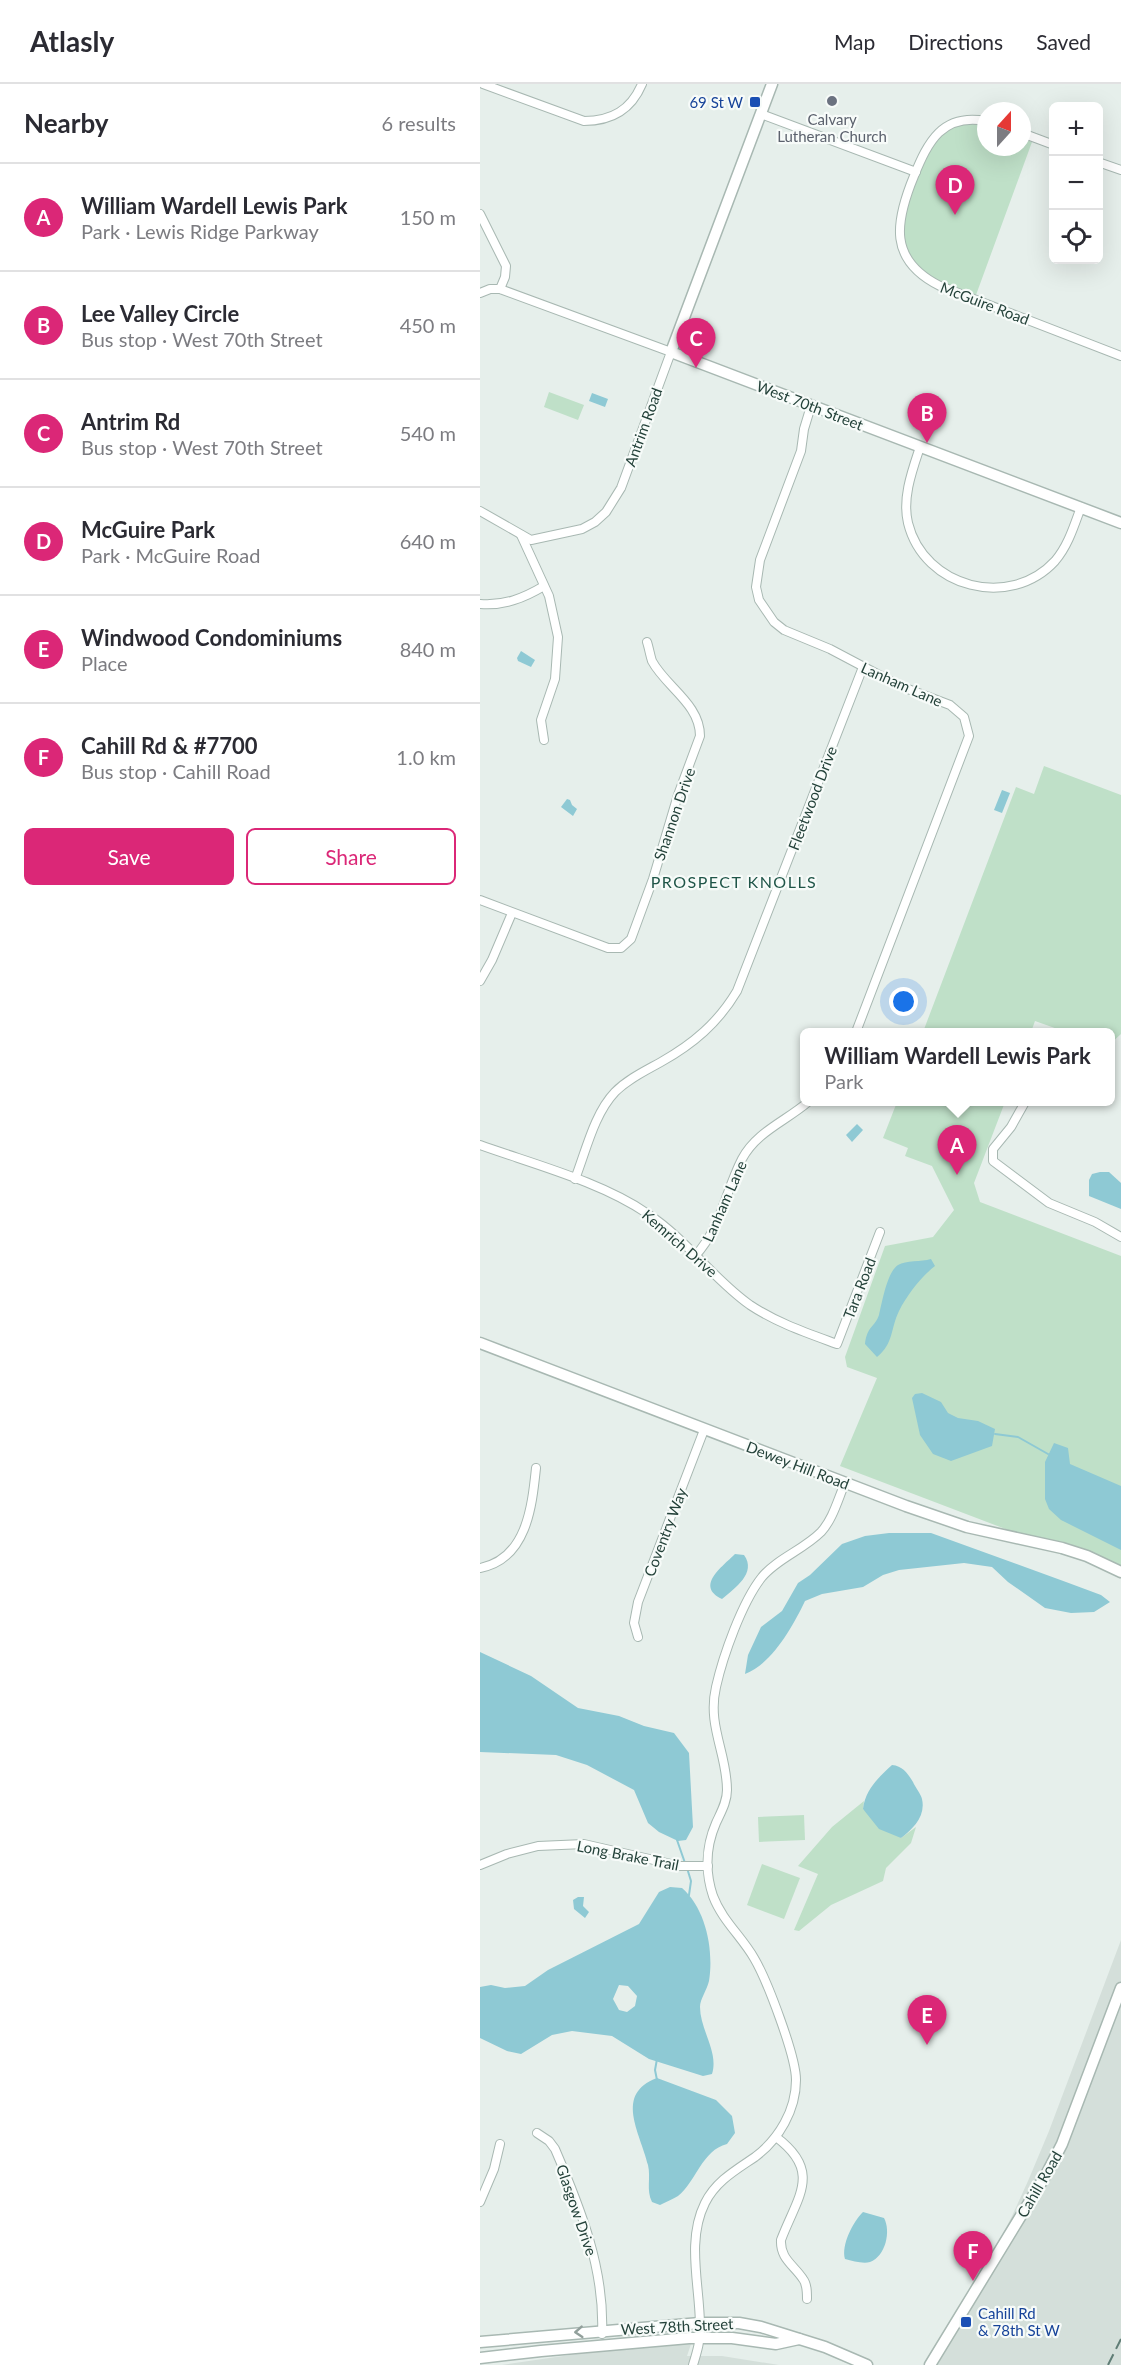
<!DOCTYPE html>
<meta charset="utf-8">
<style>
body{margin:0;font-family:Lato,sans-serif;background:#f2f2f3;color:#2b2b33}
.controls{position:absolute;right:18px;top:18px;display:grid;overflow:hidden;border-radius:9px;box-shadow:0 6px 24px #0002}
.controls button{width:54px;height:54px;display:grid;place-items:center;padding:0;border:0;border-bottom:2px solid #e1e1e2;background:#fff;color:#2b2b33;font:30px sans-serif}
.compass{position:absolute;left:497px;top:18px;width:54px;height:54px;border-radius:50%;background:#fff;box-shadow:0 6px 24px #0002;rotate:21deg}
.you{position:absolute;left:424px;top:918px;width:21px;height:21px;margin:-15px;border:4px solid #fff;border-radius:50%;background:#1a73e8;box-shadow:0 0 0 9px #1a73e833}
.badge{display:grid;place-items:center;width:39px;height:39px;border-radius:50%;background:#db2777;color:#fff;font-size:20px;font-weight:700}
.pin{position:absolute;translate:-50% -50px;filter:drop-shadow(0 2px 3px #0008)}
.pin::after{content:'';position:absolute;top:32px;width:21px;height:18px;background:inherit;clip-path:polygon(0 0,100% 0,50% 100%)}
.popup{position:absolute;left:320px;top:944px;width:315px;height:78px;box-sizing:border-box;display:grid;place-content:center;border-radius:9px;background:#fff;filter:drop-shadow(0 2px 4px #0005);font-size:20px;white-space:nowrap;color:#7c7c81}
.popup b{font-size:22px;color:#2b2b33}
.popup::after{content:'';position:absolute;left:50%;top:100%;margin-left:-12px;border:12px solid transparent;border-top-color:#fff}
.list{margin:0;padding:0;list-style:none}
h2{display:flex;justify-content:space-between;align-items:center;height:78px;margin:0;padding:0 24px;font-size:26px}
h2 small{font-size:20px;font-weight:400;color:#7c7c81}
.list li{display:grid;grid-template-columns:39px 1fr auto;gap:18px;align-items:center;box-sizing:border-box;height:108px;padding:0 24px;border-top:2px solid #e1e1e2}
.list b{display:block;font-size:22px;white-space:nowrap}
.list p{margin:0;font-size:20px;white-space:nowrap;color:#7c7c81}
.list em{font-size:20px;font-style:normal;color:#7c7c81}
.actions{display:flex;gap:12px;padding:18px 24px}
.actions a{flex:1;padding:14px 0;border:2px solid #db2777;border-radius:9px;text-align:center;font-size:21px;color:#db2777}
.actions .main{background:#db2777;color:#fff}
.icon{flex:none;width:33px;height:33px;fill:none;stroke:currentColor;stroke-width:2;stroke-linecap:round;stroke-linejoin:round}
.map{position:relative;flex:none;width:641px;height:2281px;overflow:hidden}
header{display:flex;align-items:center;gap:36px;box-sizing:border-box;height:84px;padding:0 30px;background:#fff;border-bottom:2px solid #e1e1e2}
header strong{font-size:28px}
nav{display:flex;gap:33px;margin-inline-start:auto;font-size:21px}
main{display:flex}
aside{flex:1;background:#fff}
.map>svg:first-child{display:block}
</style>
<header>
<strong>Atlasly</strong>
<nav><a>Map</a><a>Directions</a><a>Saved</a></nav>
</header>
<main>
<aside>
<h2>Nearby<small>6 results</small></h2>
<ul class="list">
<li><span class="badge">A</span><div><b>William Wardell Lewis Park</b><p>Park · Lewis Ridge Parkway</p></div><em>150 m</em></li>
<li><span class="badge">B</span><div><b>Lee Valley Circle</b><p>Bus stop · West 70th Street</p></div><em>450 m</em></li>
<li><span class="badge">C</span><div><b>Antrim Rd</b><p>Bus stop · West 70th Street</p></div><em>540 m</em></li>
<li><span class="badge">D</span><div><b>McGuire Park</b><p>Park · McGuire Road</p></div><em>640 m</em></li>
<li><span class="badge">E</span><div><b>Windwood Condominiums</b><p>Place</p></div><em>840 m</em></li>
<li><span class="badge">F</span><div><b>Cahill Rd &amp; #7700</b><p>Bus stop · Cahill Road</p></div><em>1.0 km</em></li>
</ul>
<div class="actions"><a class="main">Save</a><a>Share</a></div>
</aside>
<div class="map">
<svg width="641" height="2281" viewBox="0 0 641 2281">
<rect width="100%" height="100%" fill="#e6efeb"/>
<g fill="#d4dfda">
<path d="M641,1856V2281H455L532,2132L548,2097L569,2047Z"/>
<path d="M212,2257L207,2272H242L299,2281H22L138,2264Z"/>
</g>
<g fill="#bfe0c8">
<path d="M489,39L506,40V63H542V54L552,58L496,211C475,204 449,199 435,179C427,169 423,153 423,140C424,119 448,62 464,48C471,42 480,40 489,39Z"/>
<path d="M69,308L104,321L98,336L64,323Z"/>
<path d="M564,682L641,711V950L630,960V948H586L555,937L551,948H443L536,703L554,710Z"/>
<path d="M417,1018H525L494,1099L500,1118L641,1172V1489L360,1382L397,1294L367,1283L365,1273L405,1162L453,1153L474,1126L452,1082L425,1072L428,1064L403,1054Z"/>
<path d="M384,1717L383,1725L421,1754L436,1743L431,1759L406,1784L403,1797L351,1821L319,1847L314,1846L338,1790L318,1782L352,1743Z"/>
<path d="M324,1731L325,1756L279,1758L278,1733Z"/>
<path d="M282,1780L320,1794L304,1835L267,1821Z"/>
</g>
<g fill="#8ec9d4" fill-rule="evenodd">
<path d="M112,309L128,315L125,323L109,317Z"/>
<path d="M41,567L55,576L51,583L38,577L37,574Z"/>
<path d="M522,706L530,709L522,729L514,726Z"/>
<path d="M87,715L90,716L92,721L97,725L93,732L81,723Z"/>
<path d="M377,1040L383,1046L372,1058L366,1051Z"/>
<path d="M620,1088H629L641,1099V1125L609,1112V1096L612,1090Z"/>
<path d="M451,1175L455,1182C441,1193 427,1211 419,1227C410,1246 414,1259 397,1273L385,1260C387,1242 395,1243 399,1231C402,1219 407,1188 418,1181C426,1176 441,1178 451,1175Z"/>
<path d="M442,1309L461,1318L468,1329L478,1334L498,1337L515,1345L512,1362L471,1377L453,1370L440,1351L432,1314L435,1310Z"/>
<path d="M574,1359L588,1364L590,1380L641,1402V1466L581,1436L569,1425L565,1415V1378Z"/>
<path d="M409,1449H451L586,1498L621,1511L630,1518L614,1528L591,1529L565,1524L528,1498L512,1483L484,1479L419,1486L403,1491L383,1503L342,1510L325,1517C313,1542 292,1580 265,1590L268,1571L281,1543L302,1527L318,1499L330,1491L362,1460L385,1452Z"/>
<path d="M255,1470L264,1471C277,1489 255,1504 242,1515C215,1502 242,1483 255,1470Z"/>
<path d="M0,1568L51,1592L98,1624L139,1632L164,1642L194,1649L209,1669L213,1743L206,1756L198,1757L179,1748L168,1739L154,1706L107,1681L76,1671L0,1668Z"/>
<path d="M412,1681C423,1682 428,1690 433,1698C435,1703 441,1710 442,1715C446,1732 433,1745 421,1754L399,1745L383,1725C385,1706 399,1693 412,1681Z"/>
<path d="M190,1803L202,1804C226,1825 234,1866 229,1897C227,1906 220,1915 220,1923C220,1946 239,1968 232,1990L223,1992L169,1975L132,1952L92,1947L72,1951L41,1970L27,1967L0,1954V1903L11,1901L25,1904L45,1902L68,1886L159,1840L179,1808ZM139,1901L148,1902L157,1912L155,1922L147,1928L139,1926L133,1915Z"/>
<path d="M98,1813H104L103,1822L109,1828L105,1834L94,1825L93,1816Z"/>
<path d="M177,1994L236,2016L252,2032L255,2049L247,2060C222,2066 216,2098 198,2112C193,2115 186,2118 180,2121L172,2118C166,2106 171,2094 168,2081C160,2048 134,2010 177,1994Z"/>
<path d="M383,2128L404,2134C411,2147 406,2172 390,2178C383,2180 373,2177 365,2175C361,2161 373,2138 383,2128Z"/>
</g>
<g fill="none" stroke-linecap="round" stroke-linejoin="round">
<g stroke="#8ec9d4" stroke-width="2">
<path d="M515,1350L538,1353L568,1370"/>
<path d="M197,1756L205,1779"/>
<path d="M207,1784L211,1797L209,1811"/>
<path d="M177,1975L175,1986L177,1996"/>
</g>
<defs>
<g id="minor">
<path d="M3,0L104,37C132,37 151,26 162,0"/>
<path d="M281,30L436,88"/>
<path d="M506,37C462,29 448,58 434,92C415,138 408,176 460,202L641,272"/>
<path d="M542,49L574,61"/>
<path d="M618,78L641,86"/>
<path d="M0,130L26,182L25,193L20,205"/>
<path d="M0,209L10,205H20L191,268L141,404L126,428L115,438L102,445L51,456L0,427"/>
<path d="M331,322L324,345L321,367L280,476L276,503L279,516L294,538L304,546L350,565L420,602L470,621L484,633L489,652L376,948"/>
<path d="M440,363C432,387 422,414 428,439C444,504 530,526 575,477C588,462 594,442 601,423"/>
<path d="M41,451L69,512L78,553L75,595L61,636L64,656"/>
<path d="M0,520C24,522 44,514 64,502"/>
<path d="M0,816L128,864H141L151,855L173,795L198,711L220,652C220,620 186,603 172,577C170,571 169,564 167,558"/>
<path d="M0,897L12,876L32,829"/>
<path d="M545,1018L531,1043L513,1065V1077L569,1119L615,1138L641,1153"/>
<path d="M0,1061C53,1080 122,1098 168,1130C206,1155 233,1195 270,1221C297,1239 327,1249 357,1260L400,1148"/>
<path d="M95,1095C106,1067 114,1030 135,1008C148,995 165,987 181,978C213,960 238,939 257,907L383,583"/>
<path d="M215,1172C241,1144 245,1108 262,1075C276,1048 306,1037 328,1018"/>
<path d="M0,1484C47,1475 52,1422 56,1384"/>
<path d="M158,1553L154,1539L158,1518L224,1346"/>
<path d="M0,1781L27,1770L58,1762L104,1760L200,1782H228"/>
<path d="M57,2049L69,2057L75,2065C100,2123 125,2185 122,2250"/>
<path d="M296,2053C343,2088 317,2113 301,2156C300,2175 314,2181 323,2195C327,2200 327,2208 327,2215"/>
<path d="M0,2118L14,2085L20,2060"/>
<path d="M213,2281C217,2268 221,2255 220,2242C220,2202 206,2157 225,2119C236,2097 256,2086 275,2073C299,2055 316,2026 316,1996C316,1972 287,1896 274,1874C262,1853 242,1836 233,1812C225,1788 226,1762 236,1739C241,1728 247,1718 247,1706C247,1669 227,1642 236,1603C243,1572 262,1518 282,1493C298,1474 323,1466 341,1448C353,1435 358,1415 365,1399"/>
</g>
<g id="tertiary">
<path d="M292,0L191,268L641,439"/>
<path d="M0,1259L426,1422L487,1443L582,1464L607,1472L641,1488"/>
<path d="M0,2258L220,2239H259L281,2243L345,2263L387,2281"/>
<path d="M0,2274L61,2267L209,2254H252L296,2260L319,2255"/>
<path d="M450,2281L567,2089L582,2060L641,1904"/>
</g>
</defs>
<use href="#minor" stroke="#a8b8b2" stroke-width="10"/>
<use href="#tertiary" stroke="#a8b8b2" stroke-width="13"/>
<use href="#minor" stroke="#fff" stroke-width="8"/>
<use href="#tertiary" stroke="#fff" stroke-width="10"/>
<path stroke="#5f7d75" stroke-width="2" stroke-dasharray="12 6" stroke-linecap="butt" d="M628,2281L641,2255"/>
</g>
<defs><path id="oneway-chevron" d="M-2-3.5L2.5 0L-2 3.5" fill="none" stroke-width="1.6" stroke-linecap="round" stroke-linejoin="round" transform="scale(1.5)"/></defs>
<use stroke="#92a09c" href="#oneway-chevron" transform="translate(99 2248) rotate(176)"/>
<circle fill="#6b7280" stroke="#f7fbf9" stroke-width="2" cx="352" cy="17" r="6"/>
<g fill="#1a4fb4" stroke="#f7fbf9" stroke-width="2">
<rect x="269" y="12" width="12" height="12" rx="3"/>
<rect x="480" y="2232" width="12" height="12" rx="3"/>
</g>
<g text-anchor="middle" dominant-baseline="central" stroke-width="4.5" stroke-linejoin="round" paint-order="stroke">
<g font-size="15" fill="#164399" stroke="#f7fbf9" text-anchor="end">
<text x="263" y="18">69 St W</text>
<text x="498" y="2229" text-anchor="start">Cahill Rd<tspan x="498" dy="17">&amp; 78th St W</tspan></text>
</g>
<g font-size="15" fill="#5b616d" stroke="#f7fbf9">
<text x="352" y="35">Calvary<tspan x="352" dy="17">Lutheran Church</tspan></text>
</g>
<g font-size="15" fill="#24423a" stroke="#f7fbf9">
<text transform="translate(505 219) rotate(21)">McGuire Road</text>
<text transform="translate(330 321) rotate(21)">West 70th Street</text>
<text transform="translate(163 343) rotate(-70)">Antrim Road</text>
<text transform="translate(422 600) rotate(24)">Lanham Lane</text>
<text transform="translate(332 714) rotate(-69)">Fleetwood Drive</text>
<text transform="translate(194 730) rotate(-71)">Shannon Drive</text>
<text transform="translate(244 1117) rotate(-66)">Lanham Lane</text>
<text transform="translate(200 1159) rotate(41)">Kemrich Drive</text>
<text transform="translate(379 1204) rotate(-69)">Tara Road</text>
<text transform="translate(318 1381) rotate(21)">Dewey Hill Road</text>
<text transform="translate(185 1448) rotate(-69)">Coventry Way</text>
<text transform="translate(148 1771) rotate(11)">Long Brake Trail</text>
<text transform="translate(559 2100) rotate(-60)">Cahill Road</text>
<text transform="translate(97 2126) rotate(71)">Glasgow Drive</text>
<text transform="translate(197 2242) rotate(-3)">West 78th Street</text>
</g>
<g font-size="16" letter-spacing="1.5" fill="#1f5548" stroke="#f7fbf9">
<text x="254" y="797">PROSPECT KNOLLS</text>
</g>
</g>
</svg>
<div class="controls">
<button>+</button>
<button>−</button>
<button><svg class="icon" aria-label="locate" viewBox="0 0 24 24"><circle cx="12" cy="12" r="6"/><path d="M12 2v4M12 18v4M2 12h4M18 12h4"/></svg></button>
</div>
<svg class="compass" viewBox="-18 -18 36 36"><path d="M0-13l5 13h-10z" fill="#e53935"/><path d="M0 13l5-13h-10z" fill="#7c7c81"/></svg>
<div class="you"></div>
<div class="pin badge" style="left:477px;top:1091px">A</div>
<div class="popup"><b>William Wardell Lewis Park</b>Park</div>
<div class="pin badge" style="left:447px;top:359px">B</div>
<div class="pin badge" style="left:216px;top:284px">C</div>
<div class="pin badge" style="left:475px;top:131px">D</div>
<div class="pin badge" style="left:447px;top:1961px">E</div>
<div class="pin badge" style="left:493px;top:2197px">F</div>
</div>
</main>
